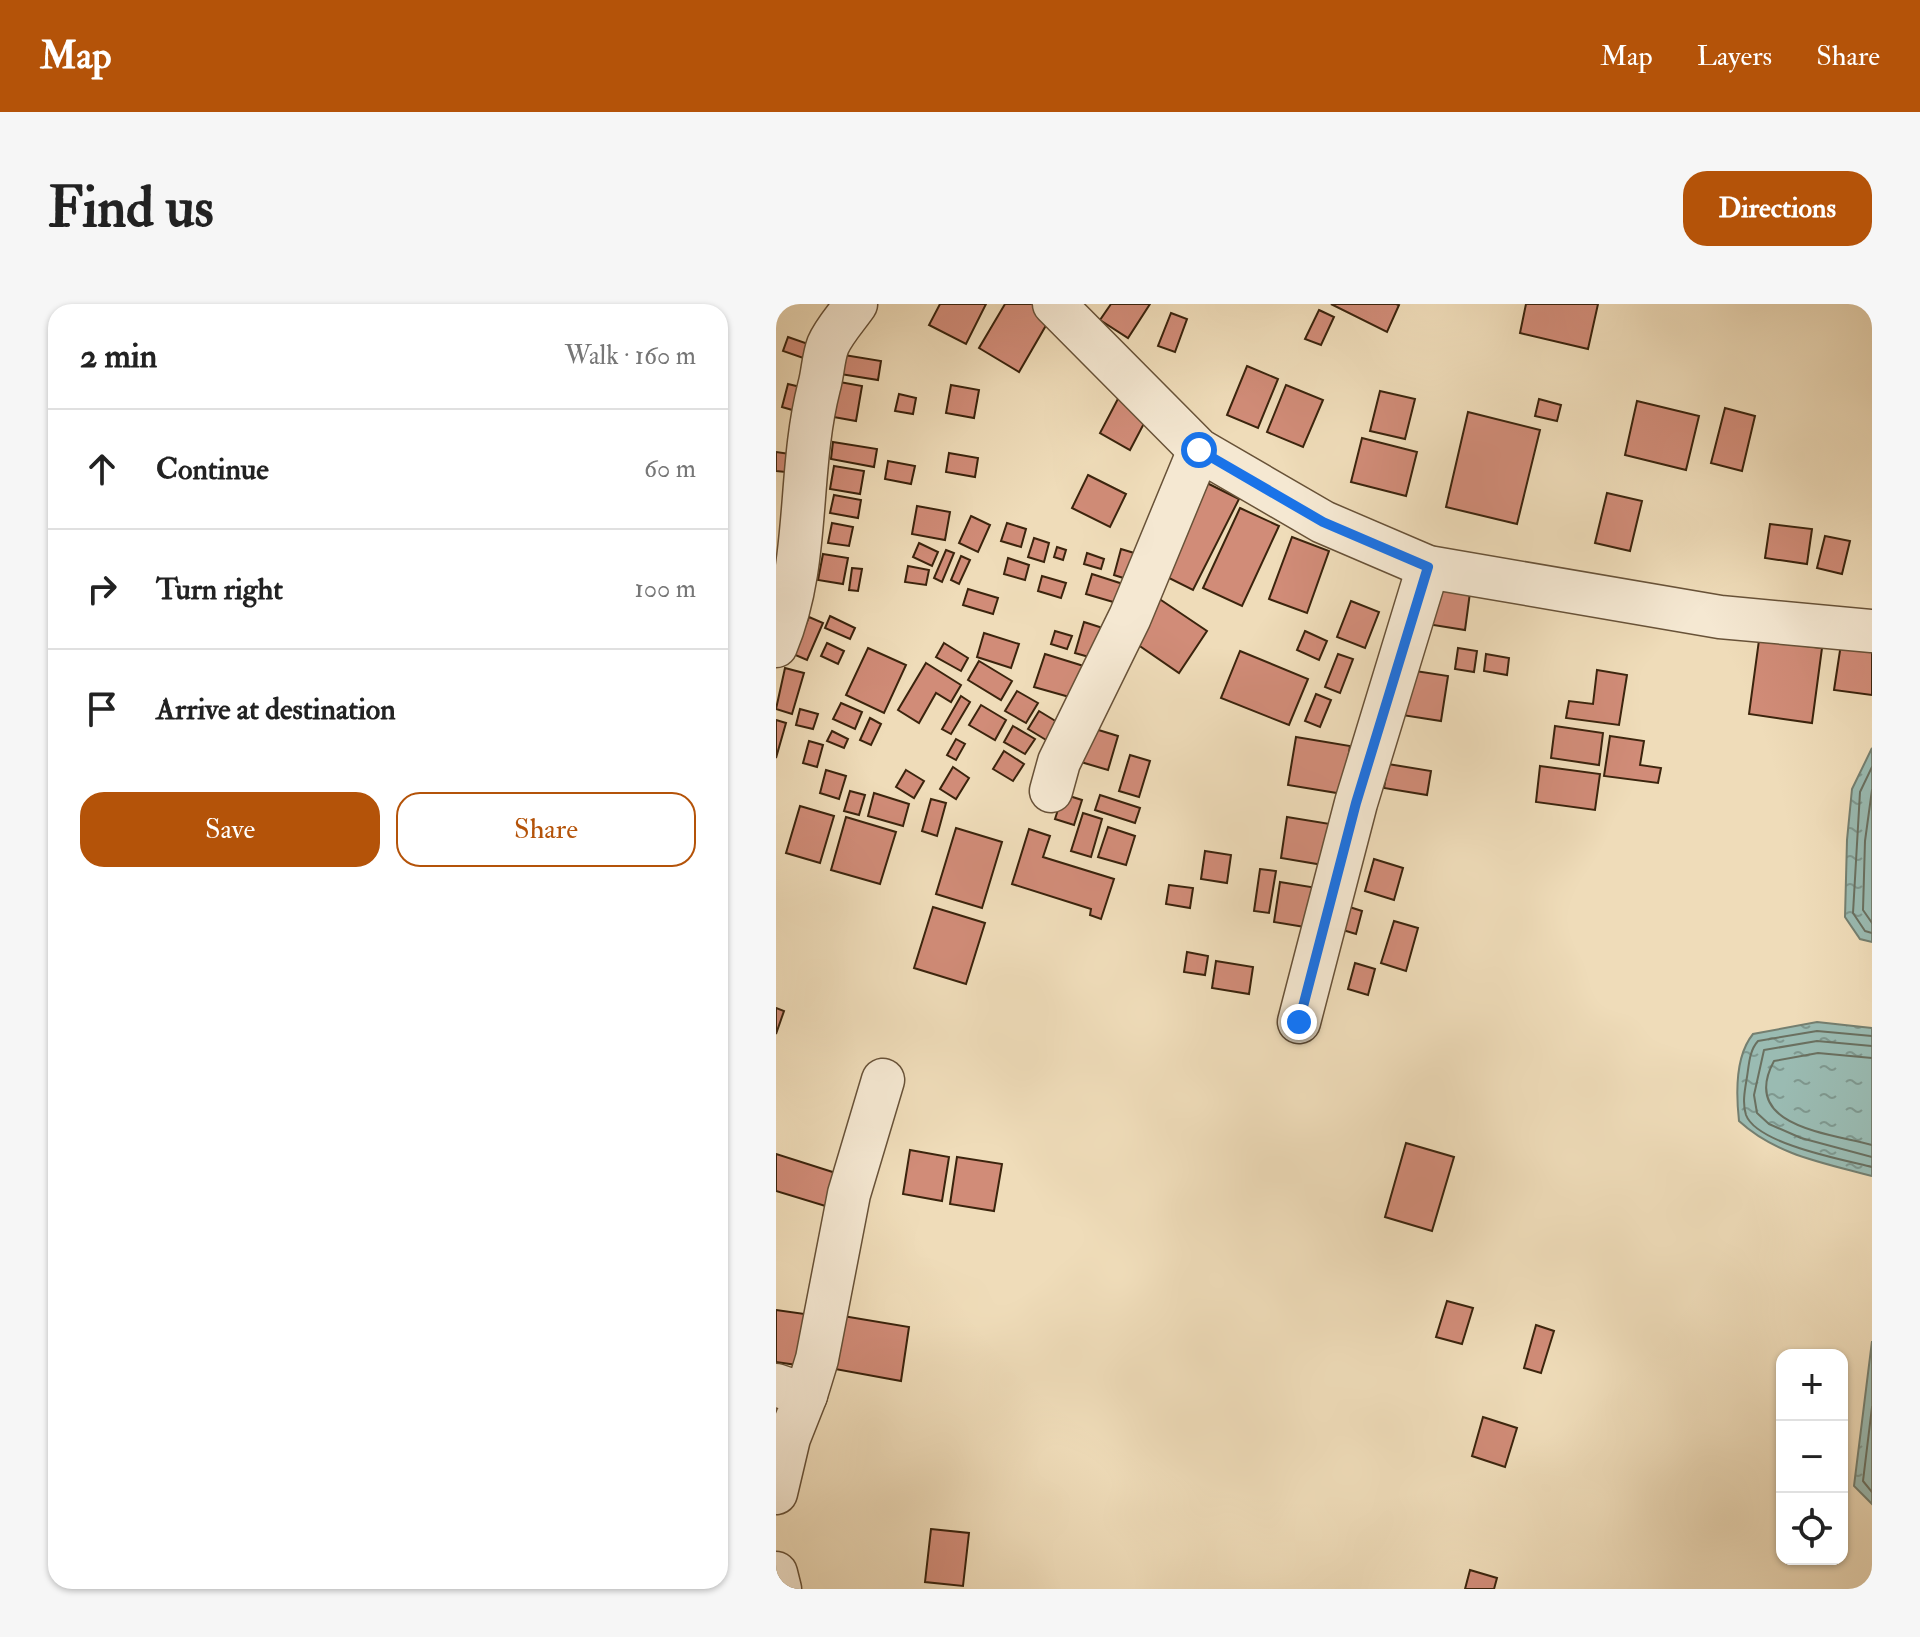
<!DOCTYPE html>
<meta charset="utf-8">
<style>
body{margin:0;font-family:"IM FELL Double Pica",serif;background:#f6f6f6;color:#222}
.controls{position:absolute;right:24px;bottom:24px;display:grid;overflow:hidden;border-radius:16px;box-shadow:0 2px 6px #0004}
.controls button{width:72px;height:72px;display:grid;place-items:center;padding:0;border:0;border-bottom:2px solid #e0e0e0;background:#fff;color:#222;font:40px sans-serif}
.stop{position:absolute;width:24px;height:24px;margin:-18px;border:6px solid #1a73e8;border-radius:50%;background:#fff}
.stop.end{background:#1a73e8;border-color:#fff;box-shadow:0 2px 8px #0008}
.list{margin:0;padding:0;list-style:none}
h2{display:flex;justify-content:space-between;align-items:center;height:104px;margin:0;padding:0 32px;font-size:34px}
h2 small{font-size:26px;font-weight:400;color:#767676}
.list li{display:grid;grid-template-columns:52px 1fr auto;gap:24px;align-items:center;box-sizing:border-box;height:120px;padding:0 32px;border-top:2px solid #e0e0e0}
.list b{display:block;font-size:30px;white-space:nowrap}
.list em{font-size:26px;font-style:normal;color:#767676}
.actions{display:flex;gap:16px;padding:24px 32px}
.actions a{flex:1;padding:18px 0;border:2px solid #b45309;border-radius:24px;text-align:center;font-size:28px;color:#b45309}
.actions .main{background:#b45309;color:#fff}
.icon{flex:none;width:44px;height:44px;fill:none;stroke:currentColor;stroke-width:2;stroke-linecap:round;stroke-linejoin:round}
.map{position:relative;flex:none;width:1096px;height:1285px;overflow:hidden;border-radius:24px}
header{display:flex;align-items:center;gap:48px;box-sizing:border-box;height:112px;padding:0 40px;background:#b45309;color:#fff}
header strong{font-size:38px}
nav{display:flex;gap:44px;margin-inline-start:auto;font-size:28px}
.intro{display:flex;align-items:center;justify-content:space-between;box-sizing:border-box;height:192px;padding:0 48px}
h1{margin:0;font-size:56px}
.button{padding:20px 36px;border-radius:24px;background:#b45309;color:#fff;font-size:28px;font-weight:700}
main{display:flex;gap:48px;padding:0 48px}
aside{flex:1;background:#fff;border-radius:24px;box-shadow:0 2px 6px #0004}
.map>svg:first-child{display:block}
</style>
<header>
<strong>Map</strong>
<nav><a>Map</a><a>Layers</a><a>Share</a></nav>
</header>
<div class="intro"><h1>Find us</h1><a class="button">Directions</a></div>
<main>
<aside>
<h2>2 min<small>Walk · 160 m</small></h2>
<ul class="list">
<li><svg class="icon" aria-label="ahead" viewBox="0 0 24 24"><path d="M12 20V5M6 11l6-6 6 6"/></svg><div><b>Continue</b></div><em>60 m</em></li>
<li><svg class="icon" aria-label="right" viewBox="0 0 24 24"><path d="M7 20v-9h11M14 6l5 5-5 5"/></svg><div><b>Turn right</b></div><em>100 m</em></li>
<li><svg class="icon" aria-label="arrive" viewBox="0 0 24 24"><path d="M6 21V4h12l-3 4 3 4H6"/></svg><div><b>Arrive at destination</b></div></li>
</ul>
<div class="actions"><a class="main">Save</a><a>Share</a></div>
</aside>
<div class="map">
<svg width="1096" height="1285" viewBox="0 0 1096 1285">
<defs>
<pattern id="water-ripples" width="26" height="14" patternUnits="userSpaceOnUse" patternTransform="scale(2)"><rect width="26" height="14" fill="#9abbb2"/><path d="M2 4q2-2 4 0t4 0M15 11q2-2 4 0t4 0" fill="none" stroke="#7f988f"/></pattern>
</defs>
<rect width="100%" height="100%" fill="#efdcb9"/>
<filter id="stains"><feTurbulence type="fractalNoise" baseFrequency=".0025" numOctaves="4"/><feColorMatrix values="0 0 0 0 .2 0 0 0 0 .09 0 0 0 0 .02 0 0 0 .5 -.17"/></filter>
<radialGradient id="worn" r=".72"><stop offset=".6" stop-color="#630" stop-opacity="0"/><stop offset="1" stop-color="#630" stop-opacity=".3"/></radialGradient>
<g fill="url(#water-ripples)" stroke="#747f70" stroke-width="2">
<path d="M1096,444V638L1084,635L1069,613L1071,536L1076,485Z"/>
<path d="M1041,718L1096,724V872C1048,859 1000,851 963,817C960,790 959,752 977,730Z"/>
<path d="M1096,1037V1200L1078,1182Z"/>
</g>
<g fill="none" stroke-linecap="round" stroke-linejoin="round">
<g stroke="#6a7060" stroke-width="2">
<path d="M1096,463L1084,488L1077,609L1089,627L1096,629"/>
<path d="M1096,486L1089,537L1087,606L1096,619"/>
<path d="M1096,732L1041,727L982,737C973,747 973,761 971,773C969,785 966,799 970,811C981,840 1068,856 1096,863"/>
<path d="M1096,742L1041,737L988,746L978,791L981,809L993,820L1025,834L1096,853"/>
<path d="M1096,754L1042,749L998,757C963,822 1052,829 1096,841"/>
<path d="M1096,1103L1087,1177L1096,1188"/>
</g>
</g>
<g fill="#d18c78" stroke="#3b240d" stroke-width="2">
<path d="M164,0H210L190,40L153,21Z"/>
<path d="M229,0H258L276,11L243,68L203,44Z"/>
<path d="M335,0H374L352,34L324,16Z"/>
<path d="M555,0H620L623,1L611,28Z"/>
<path d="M750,0H822L812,45L744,29Z"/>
<path d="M543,6L558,13L545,41L529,35Z"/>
<path d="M395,9L411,15L399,48L382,42Z"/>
<path d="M12,33L38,42L33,56L7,47Z"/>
<path d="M62,50L105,57L102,76L58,69Z"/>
<path d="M471,62L502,75L482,124L451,111Z"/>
<path d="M58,77L86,82L80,117L52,112Z"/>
<path d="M12,80L37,86L30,110L6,103Z"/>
<path d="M175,81L203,86L198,114L170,109Z"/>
<path d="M510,81L547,96L527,143L491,128Z"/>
<path d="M604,87L639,95L629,135L594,127Z"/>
<path d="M123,90L140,94L137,110L119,107Z"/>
<path d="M344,91L374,108L354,146L324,129Z"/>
<path d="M763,95L785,101L781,117L759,112Z"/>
<path d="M861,97L923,112L910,166L849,151Z"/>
<path d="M949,104L979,112L966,167L935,159Z"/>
<path d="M692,108L764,126L741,220L670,203Z"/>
<path d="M586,134L641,148L630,192L575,178Z"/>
<path d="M57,138L101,145L98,163L55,155Z"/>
<path d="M0,148L21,151L19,169L0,167Z"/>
<path d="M173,149L202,154L199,173L170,168Z"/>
<path d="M112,157L139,162L135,180L109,175Z"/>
<path d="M58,162L88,167L84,190L54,185Z"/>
<path d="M312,171L350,190L334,223L296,204Z"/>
<path d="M431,179L463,195L417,286L385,270Z"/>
<path d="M831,189L866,197L854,247L819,239Z"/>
<path d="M58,191L85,196L82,214L54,209Z"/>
<path d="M141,202L174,208L169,236L136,230Z"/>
<path d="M464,204L503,222L466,302L427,284Z"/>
<path d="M195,212L214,221L202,248L183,239Z"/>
<path d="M56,219L77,223L73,242L52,239Z"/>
<path d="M231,219L250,225L245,243L225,237Z"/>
<path d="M994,220L1036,225L1031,260L989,254Z"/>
<path d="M1049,232L1074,237L1066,270L1041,264Z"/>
<path d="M516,233L553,247L531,309L493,295Z"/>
<path d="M258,234L273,239L268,258L252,253Z"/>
<path d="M143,239L162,248L156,262L137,253Z"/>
<path d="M281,243L290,246L287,256L278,253Z"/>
<path d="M345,245L368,252L360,278L338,271Z"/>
<path d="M170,246L178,249L166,278L158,274Z"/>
<path d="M311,249L328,255L325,265L308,260Z"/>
<path d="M47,250L72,254L67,280L42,276Z"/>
<path d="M185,252L194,256L183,280L175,276Z"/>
<path d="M232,254L253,261L249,276L228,270Z"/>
<path d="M132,262L153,266L150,281L129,278Z"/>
<path d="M76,264L86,265L82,287L73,286Z"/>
<path d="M316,270L350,281L344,300L310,290Z"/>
<path d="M266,272L290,279L285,294L262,287Z"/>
<path d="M658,275L695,281L689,326L651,320Z"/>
<path d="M192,285L222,294L217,310L187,301Z"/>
<path d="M382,294L431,327L403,369L355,336Z"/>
<path d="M575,297L603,308L589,344L561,333Z"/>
<path d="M54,312L79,324L74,335L49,324Z"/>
<path d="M33,313L47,319L31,356L17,350Z"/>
<path d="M308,318L336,327L327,357L299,349Z"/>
<path d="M279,327L296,332L291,345L275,340Z"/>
<path d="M529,327L551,337L543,356L521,346Z"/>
<path d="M208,329L243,340L235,364L201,353Z"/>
<path d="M983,336L1046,344L1036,419L973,410Z"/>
<path d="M51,339L68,347L62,360L45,352Z"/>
<path d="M168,339L192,354L185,367L160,353Z"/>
<path d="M1065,340L1096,345V391L1058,386Z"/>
<path d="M92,344L130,361L108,409L70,391Z"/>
<path d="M682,344L701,347L698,368L679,365Z"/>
<path d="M464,347L532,375L513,421L445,394Z"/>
<path d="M269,350L314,364L304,396L258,383Z"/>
<path d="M562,350L577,355L564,389L549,383Z"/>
<path d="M710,350L733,354L731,371L708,367Z"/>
<path d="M203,357L236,377L225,396L192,376Z"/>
<path d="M150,359L185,381L175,398L160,389L143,419L122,406Z"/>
<path d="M9,364L28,369L16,410L0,405Z"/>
<path d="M633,366L672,372L665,417L626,411Z"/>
<path d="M821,366L851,371L843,421L790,414L793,397L817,400Z"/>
<path d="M241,387L262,399L250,419L229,407Z"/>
<path d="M540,390L555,396L544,423L529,417Z"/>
<path d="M185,392L194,398L175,430L166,425Z"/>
<path d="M65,399L86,408L79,425L57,415Z"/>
<path d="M205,401L230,416L219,436L193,421Z"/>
<path d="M24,405L42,410L37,425L20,421Z"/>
<path d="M263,407L291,424L280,442L252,425Z"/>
<path d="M94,414L105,420L95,441L84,436Z"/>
<path d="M0,416L10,419L0,454Z"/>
<path d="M237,422L259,435L249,450L228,438Z"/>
<path d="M779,422L827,429L823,461L775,454Z"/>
<path d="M316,424L342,432L332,466L305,458Z"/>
<path d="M56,427L72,435L68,444L51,437Z"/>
<path d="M834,432L868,437L864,461L885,464L882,479L828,472Z"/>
<path d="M520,433L574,442L567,490L512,481Z"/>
<path d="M180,435L189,440L180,456L171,451Z"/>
<path d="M33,437L47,441L41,463L27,459Z"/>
<path d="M228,447L248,460L237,477L217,465Z"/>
<path d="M354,451L374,457L363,493L343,487Z"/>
<path d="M612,460L655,467L651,491L608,484Z"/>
<path d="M764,462L824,470L819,506L760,498Z"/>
<path d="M177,463L193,474L180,495L164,485Z"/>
<path d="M50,466L70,472L63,495L44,489Z"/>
<path d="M130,466L148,477L138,494L120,483Z"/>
<path d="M74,487L89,491L83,511L68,507Z"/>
<path d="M98,489L133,500L127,522L92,512Z"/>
<path d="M287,490L306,496L298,521L279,515Z"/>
<path d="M324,491L364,504L359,519L319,506Z"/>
<path d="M155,495L170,499L161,532L146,527Z"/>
<path d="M24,502L58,512L44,559L10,549Z"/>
<path d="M307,509L326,515L315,553L295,547Z"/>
<path d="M70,513L120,528L104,580L55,566Z"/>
<path d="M511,513L554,520L547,561L505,554Z"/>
<path d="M332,523L359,532L350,561L322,553Z"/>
<path d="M180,524L226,538L206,604L160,590Z"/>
<path d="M253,525L274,532L267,553L338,575L325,615L314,611L315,605L236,580Z"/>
<path d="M429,547L455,551L451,579L425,575Z"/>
<path d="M598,555L627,564L618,596L589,587Z"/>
<path d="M484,565L500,567L493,609L478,607Z"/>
<path d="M504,578L541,584L535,624L498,618Z"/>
<path d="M393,581L417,584L414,604L390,600Z"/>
<path d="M564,600L586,607L580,630L557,623Z"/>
<path d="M157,603L209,619L190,680L138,664Z"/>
<path d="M618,617L642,624L630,667L605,659Z"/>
<path d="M411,648L432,652L429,671L408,668Z"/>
<path d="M440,657L477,663L473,690L436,684Z"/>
<path d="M579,659L599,665L592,691L572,685Z"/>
<path d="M0,704L8,707L0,730Z"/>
<path d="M630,839L678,853L656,927L609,913Z"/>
<path d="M134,846L173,853L166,897L127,890Z"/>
<path d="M0,850L66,871L56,904L0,887Z"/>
<path d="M181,853L226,860L218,907L174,900Z"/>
<path d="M671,997L697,1004L686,1040L660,1033Z"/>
<path d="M0,1006L36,1011L28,1062L0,1058Z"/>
<path d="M67,1012L133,1023L125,1077L59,1065Z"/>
<path d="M760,1021L778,1027L765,1069L748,1064Z"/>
<path d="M707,1113L741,1124L729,1163L696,1152Z"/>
<path d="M155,1225L193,1229L187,1282L149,1278Z"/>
<path d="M694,1266L721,1274L718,1285H689Z"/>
</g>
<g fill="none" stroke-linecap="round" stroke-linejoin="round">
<defs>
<g id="minor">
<path d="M278,0L423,146L547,218L652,263L944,313L1096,327"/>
<path d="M0,342C35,259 21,169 43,83C47,69 47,54 52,41C58,27 71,13 80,0"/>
<path d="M275,487L283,458L354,313L423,146"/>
<path d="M523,718L580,499L652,263"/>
<path d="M0,1081L30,1091L13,1134L0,1189"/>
<path d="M30,1091L41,1055L73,890L107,776"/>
<path d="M0,1269L4,1285"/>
</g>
</defs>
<use href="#minor" stroke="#685238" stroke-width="45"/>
<use href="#minor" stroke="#f5e8d2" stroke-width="42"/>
</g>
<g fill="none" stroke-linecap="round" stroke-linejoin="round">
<path stroke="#1a73e8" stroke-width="10" d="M423,146L547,218L652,263L580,499L523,718"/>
</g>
<rect width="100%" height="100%" filter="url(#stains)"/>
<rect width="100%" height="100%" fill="url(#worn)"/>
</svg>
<div class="controls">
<button>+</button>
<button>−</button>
<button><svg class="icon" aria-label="locate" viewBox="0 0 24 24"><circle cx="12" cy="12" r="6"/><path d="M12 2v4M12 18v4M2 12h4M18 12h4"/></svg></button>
</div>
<div class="stop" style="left:423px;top:146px"></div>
<div class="stop end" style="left:523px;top:718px"></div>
</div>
</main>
